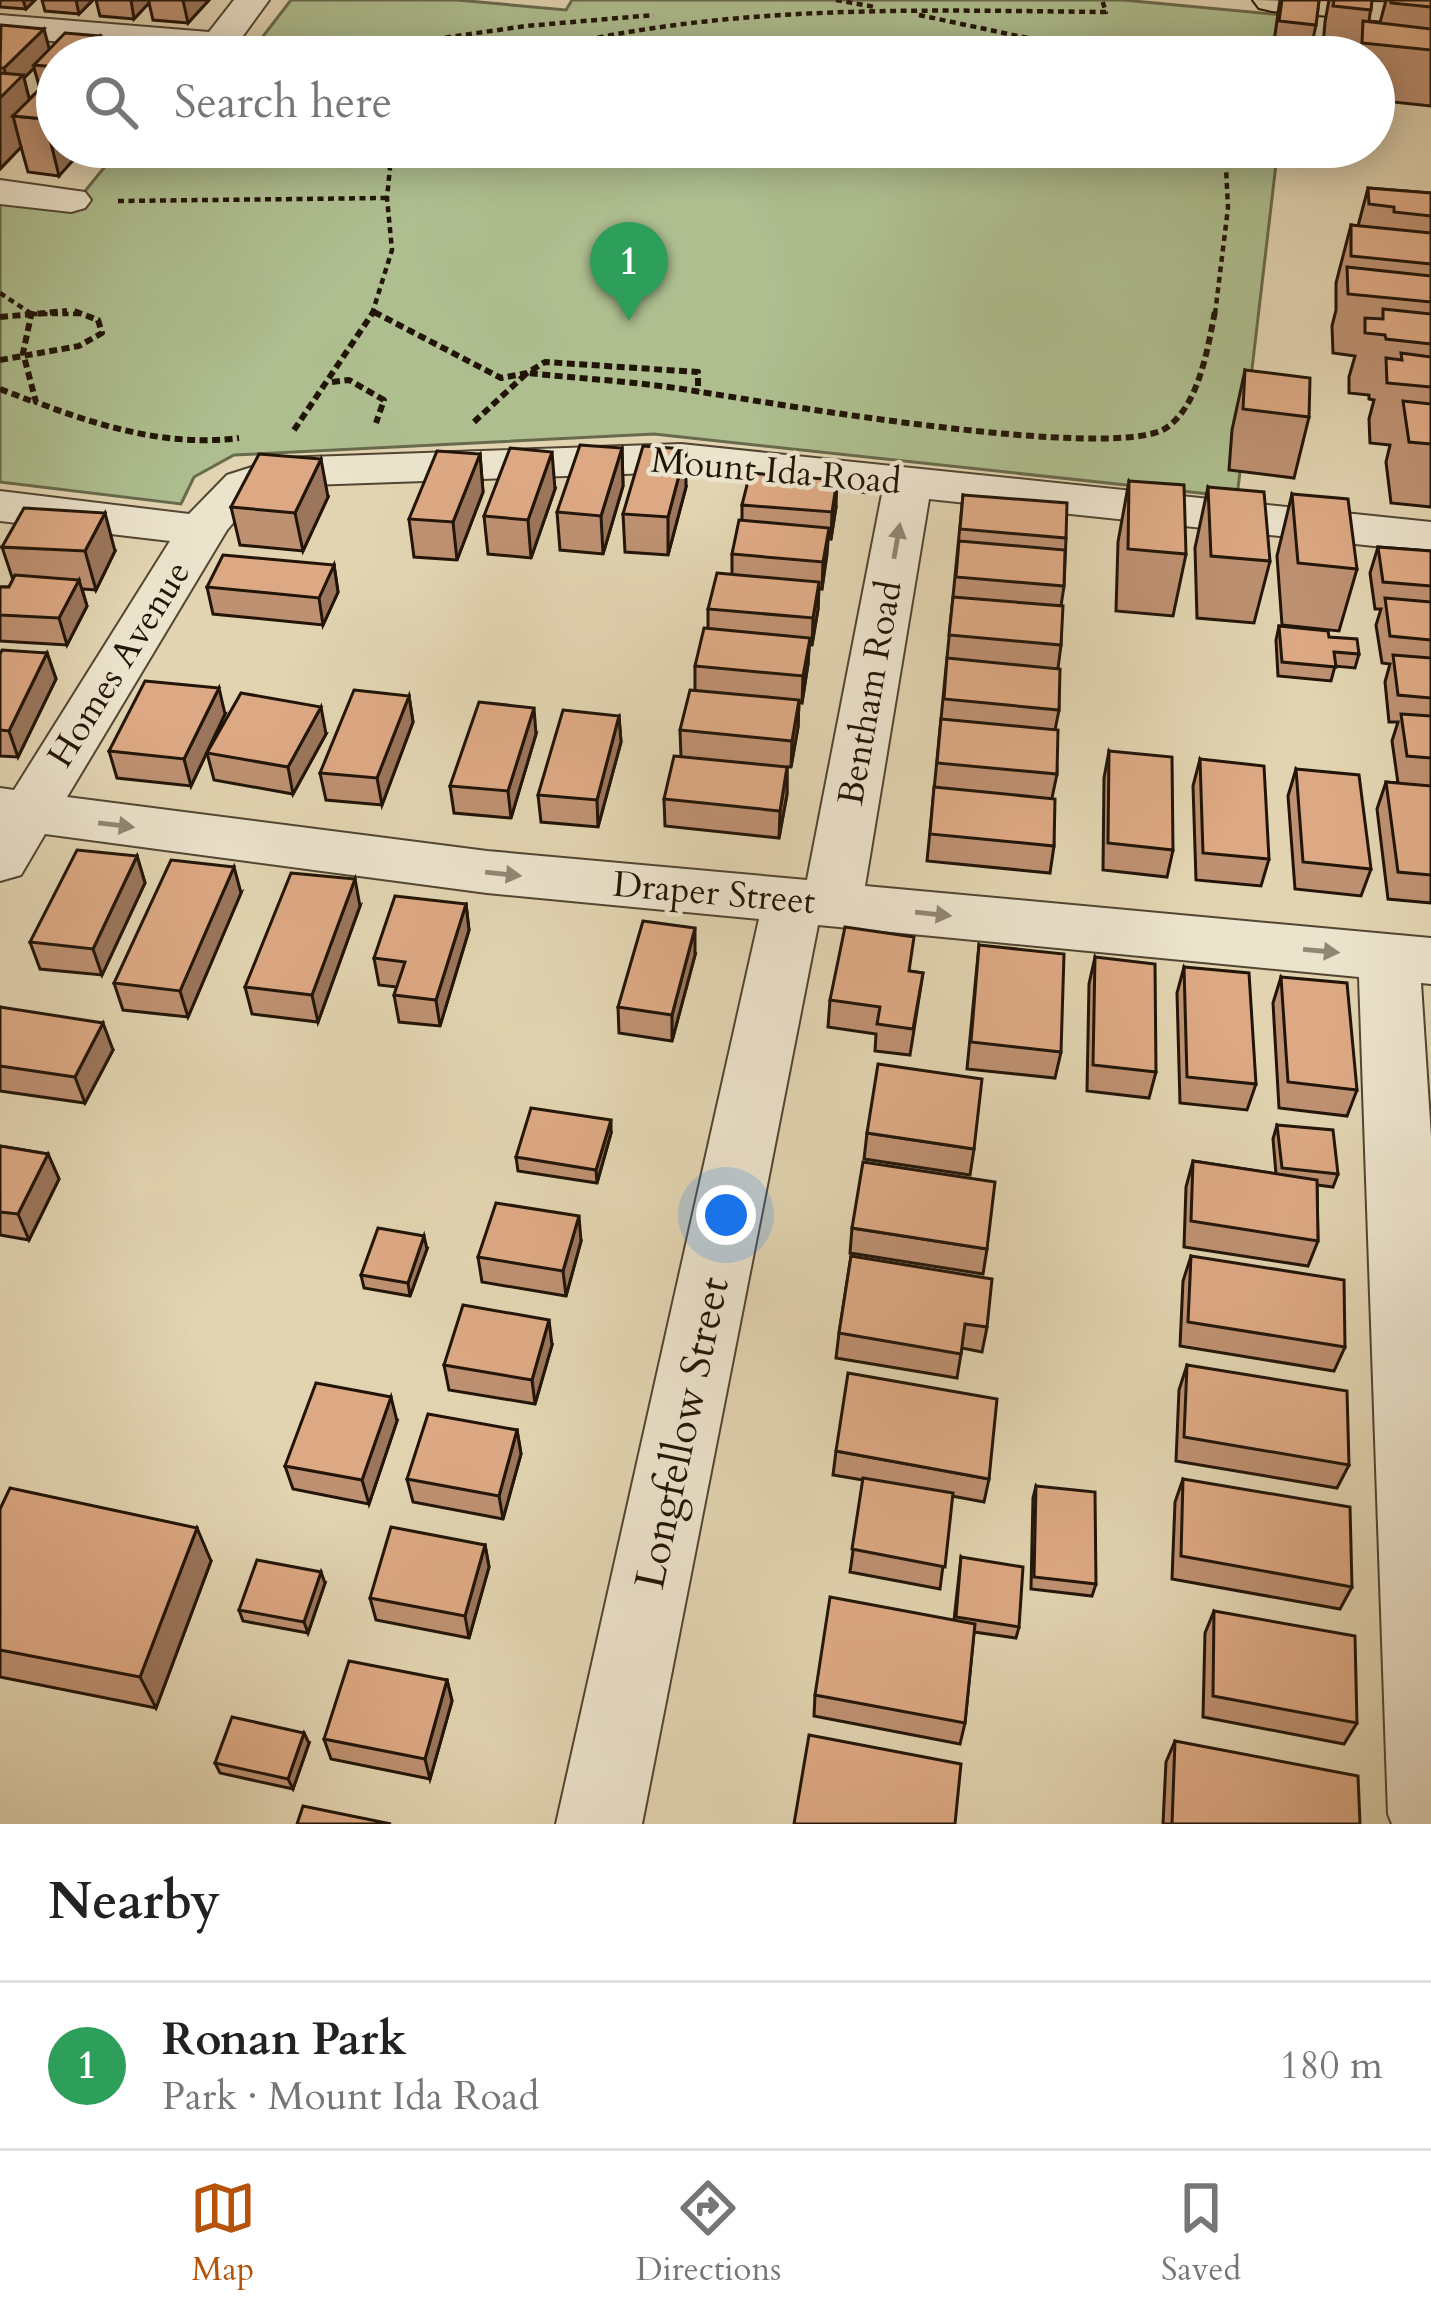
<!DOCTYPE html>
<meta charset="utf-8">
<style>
body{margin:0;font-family:Cardo,serif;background:#f6f6f6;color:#222}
.you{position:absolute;left:726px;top:1215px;width:42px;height:42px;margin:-30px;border:9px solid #fff;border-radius:50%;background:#1a73e8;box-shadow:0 0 0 18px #1a73e833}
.badge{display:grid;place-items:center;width:78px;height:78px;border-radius:50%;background:#b45309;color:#fff;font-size:39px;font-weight:700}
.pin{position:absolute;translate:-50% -99px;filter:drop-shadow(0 3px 6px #0008)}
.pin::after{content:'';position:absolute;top:63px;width:42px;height:36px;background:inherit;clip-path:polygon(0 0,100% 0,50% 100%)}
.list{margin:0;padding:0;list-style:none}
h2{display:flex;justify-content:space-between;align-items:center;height:156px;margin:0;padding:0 48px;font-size:51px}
h2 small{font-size:39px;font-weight:400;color:#767676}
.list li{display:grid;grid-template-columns:78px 1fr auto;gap:36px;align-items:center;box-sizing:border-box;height:168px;padding:0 48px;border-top:3px solid #e0e0e0}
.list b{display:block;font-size:45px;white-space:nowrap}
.list p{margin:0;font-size:39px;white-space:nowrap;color:#767676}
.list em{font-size:39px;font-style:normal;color:#767676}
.icon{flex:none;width:66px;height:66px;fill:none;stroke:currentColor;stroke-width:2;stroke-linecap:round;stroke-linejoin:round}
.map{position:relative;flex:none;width:1431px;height:1824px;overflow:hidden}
.search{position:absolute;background:#fff;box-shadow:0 6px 30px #0003;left:36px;right:36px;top:36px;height:132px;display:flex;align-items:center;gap:30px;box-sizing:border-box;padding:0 42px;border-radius:66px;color:#767676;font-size:45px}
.sheet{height:324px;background:#fff}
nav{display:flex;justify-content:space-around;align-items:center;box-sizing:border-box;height:168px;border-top:3px solid #e0e0e0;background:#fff;font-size:33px;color:#767676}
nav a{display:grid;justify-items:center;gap:6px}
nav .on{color:#b45309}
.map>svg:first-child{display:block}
</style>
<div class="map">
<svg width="1431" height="1824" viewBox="0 0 1431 1824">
<rect width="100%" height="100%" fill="#e2d4b1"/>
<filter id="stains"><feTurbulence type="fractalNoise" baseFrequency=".00167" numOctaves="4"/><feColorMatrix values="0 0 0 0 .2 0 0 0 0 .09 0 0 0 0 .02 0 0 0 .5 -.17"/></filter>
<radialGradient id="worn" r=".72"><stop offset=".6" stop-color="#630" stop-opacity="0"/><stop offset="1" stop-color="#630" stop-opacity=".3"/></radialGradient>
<g fill="#aebe8f" stroke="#686a4c" stroke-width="3">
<path d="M291,0H457L566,10L572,0H1123L1293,16L1288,57H247Z"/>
<path d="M121,147H1278L1237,497L654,434L234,455L194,477L181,504L0,482V200L72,207Z"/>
</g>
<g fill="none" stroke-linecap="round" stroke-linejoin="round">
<defs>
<g id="minor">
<path d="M234,0H269L232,51L219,54L0,37V15L209,32Z"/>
<path d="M0,180L85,192L91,200L85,208L71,212L0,204Z"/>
<path d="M681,444L1431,522V552L929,499L865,886L1431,938V984L1421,983L1431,1137V1824H1392L1388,1814L1359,977L818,925L642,1824H556L759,919L487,893L45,834L21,875L0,881V788L14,790L170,541L0,521V491L189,514L227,475L280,458ZM681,472L882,494L807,880L487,851L67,797L227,530L252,501L281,486Z"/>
</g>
<path id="major" d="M1253,0L1431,3V25L1272,11L1259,8Z"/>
</defs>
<use href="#minor" stroke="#524532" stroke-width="4"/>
<use href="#major" stroke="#221508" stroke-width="4"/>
<g stroke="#221508" stroke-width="4.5" stroke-dasharray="6 4.5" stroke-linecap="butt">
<path d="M836,0L875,7"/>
<path d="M919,15L1117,57"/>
<path d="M310,57L526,26L654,15"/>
<path d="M516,57C709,3 907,10 1106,12L1102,0"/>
<path d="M118,201L387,198"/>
<path d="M0,293L32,314"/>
<path d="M374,312L379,314"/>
<path d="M31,314H83"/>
<path d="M372,314L392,250L387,198L392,147"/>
<path d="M1215,314L1228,208L1225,147"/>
</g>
<g stroke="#221508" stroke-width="6" stroke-dasharray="8 4.5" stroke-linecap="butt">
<path d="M32,311L23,353L36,402C101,427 170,447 239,438"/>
<path d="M374,312L501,378L527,373L545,362L698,372V391"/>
<path d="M0,317L67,311"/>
<path d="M0,360L79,346L102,333L98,320L74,311"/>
<path d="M332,382L349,380L384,400L376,423"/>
<path d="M0,389L34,402"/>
<path d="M474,422L527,373C585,379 644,382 701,392C777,404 1114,462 1166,428C1199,406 1208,347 1215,311"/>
<path d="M294,430L374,311"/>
</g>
<use href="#minor" fill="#ece3cc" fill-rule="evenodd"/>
<use href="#major" fill="#e2d4b1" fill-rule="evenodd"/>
</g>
<g fill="#be9172" stroke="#221508" stroke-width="3" fill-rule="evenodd">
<path d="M0,0H35L26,9L0,7Z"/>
<path d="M42,0H93L79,14L45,11Z"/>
<path d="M96,0H209L188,23L153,20L149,3L134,19L100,16Z"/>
<path d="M1280,0H1319L1316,25L1309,57L1272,55Z"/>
<path d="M1329,0H1372L1369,21L1380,23L1386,0H1431V106L1374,100V57H1322L1325,22Z"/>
<path d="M0,26L49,50L104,54L157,44L159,57H57V147L59,176L28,172L21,147L0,169ZM34,68L40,89L29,99L24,78Z"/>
<path d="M1368,188L1431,193V507L1391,503L1386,462L1390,445L1370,443L1369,419L1374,400L1369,399V395L1349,393V377L1355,356L1333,353L1332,326L1336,310V283L1351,225L1358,226Z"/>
<path d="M1245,370L1309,417L1294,478L1229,470L1232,430Z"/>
<path d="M622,448L623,486L603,554L560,550L557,512Z"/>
<path d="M480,454L483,492L457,560L414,557L409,519Z"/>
<path d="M1129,481L1186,554L1173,616L1116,611L1118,542Z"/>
<path d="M686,487L668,555L625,552L623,514Z"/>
<path d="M1208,487L1270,561L1254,623L1197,618L1195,548Z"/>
<path d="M555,489L531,558L488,554L484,516Z"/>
<path d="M1292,494L1357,569L1339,631L1282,625L1277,556Z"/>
<path d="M963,495L1066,538L1064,586L1061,606V645L1058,668L1059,710L1055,730L1057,774L1052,798L1054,846L1050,873L927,861Z"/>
<path d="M328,497L303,551L240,545L231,507Z"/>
<path d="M742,505L836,507L831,539L828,538L822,589L819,588L818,609L812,645H809L808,664L802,703L799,702L798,727L791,767H787V794L779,838L665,826L664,799L681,757L680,730L695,690V666L708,628V609L732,575V554L742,521Z"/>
<path d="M2,547L115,551L96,590L82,589L87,606L67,645L0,641V587H9L13,580Z"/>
<path d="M1378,547L1431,551V903L1388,899L1377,809L1386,782L1398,783L1392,741L1398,722H1389L1385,682L1390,664L1382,663L1376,625L1381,609H1375L1370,573Z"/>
<path d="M334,565L338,592L323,625L213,614L207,587Z"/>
<path d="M1279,626L1329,637L1359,654L1355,668L1335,666L1331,681L1278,676L1276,640Z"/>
<path d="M47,653L56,679L18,757L0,756V654Z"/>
<path d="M409,696L413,722L382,805L326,800L320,773Z"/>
<path d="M225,714L191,786L117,778L109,751Z"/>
<path d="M619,716L621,742L598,827L541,822L538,795Z"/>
<path d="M326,734L293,794L214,780L207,753Z"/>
<path d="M536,734L511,818L454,813L450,786Z"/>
<path d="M1109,751L1173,850L1167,877L1103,870L1104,778Z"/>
<path d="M1200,759L1269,859L1261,886L1196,880L1193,786Z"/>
<path d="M1296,769L1371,869L1361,896L1295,889L1288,796Z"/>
<path d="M137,856L145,883L102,975L40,969L30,942Z"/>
<path d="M241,893L188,1017L123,1010L114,983Z"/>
<path d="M466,904L469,930L440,1026L399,1022L394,995L397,987L379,985L374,958Z"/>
<path d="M360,906L318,1022L252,1014L245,987Z"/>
<path d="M979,945L1061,1052L1055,1078L967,1069Z"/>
<path d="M695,955L672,1041L619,1033L618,1007Z"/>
<path d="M1095,957L1156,1072L1149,1098L1087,1091L1089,984Z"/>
<path d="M1184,967L1256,1084L1247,1110L1180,1103L1177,993Z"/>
<path d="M910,971L923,973L910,1055L875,1051L876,1034L828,1027L830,1000Z"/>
<path d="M1281,977L1357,1090L1347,1116L1279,1108L1273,1003Z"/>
<path d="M0,1007L113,1050L85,1103L0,1091Z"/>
<path d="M1277,1125L1338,1174L1333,1187L1317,1185L1318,1241L1308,1266L1184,1247L1186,1187L1193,1161L1276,1174L1273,1139Z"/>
<path d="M611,1133L597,1183L518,1171L516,1157Z"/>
<path d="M867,1133L974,1149L970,1175L864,1159Z"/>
<path d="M0,1146L48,1154L59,1179L29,1240L0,1235Z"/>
<path d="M852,1228L987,1249L983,1274L850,1253Z"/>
<path d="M581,1241L566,1296L482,1282L478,1257Z"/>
<path d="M427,1249L410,1296L364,1288L361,1275Z"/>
<path d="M851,1256L987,1327L982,1352L962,1348L957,1378L836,1358L839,1333Z"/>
<path d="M1191,1256L1345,1347L1334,1371L1180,1346L1183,1281Z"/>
<path d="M552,1345L535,1404L449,1390L444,1365Z"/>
<path d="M1187,1365L1349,1465L1337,1488L1176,1461L1179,1390Z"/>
<path d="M397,1421L369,1504L293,1489L285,1466Z"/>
<path d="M517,1430L521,1454L503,1519L413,1502L407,1479Z"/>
<path d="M836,1451L989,1479L984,1502L952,1496L940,1589L850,1572L863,1480L833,1475Z"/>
<path d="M1183,1479L1352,1587L1340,1609L1172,1579L1175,1502Z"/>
<path d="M1036,1486L1096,1584L1092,1596L1031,1589L1033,1498Z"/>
<path d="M0,1509L211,1561L156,1708L0,1677Z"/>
<path d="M485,1545L489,1567L469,1638L376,1620L370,1598Z"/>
<path d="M961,1557L1019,1627L1016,1638L974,1632L965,1723L960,1744L814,1716L815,1695L954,1620Z"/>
<path d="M325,1583L308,1633L243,1621L239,1610Z"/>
<path d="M1214,1611L1357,1723L1344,1744L1203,1717L1205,1633Z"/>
<path d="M447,1680L452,1701L430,1779L331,1759L324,1739Z"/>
<path d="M1175,1741L1360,1824H1163L1166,1762Z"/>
<path d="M309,1743L293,1789L220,1773L215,1763Z"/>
</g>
<g fill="#9b765c" stroke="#221508" stroke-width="3">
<path d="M23,0H35L26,9Z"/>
<path d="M76,0H93L79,14Z"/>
<path d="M131,0H149V3L134,19Z"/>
<path d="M183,0H209L188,23Z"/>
<path d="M44,29L50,52L34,65V68L24,78L34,118L13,116L21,147L0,169V98L9,88L4,68Z"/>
<path d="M100,36L105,57H80Z"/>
<path d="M157,44L159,57H145Z"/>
<path d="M57,107V147H85L59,176L45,119Z"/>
<path d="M622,448L623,486L603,554L601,516Z"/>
<path d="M686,449V487L668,555V517Z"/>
<path d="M552,452L555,489L531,558L528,520Z"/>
<path d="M480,454L483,492L457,560L453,522Z"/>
<path d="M321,459L328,497L303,551L295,513Z"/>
<path d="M837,480L836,507L831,539L832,512Z"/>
<path d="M105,513L115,551L96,590L85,551Z"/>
<path d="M829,528L827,555L822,589L823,562Z"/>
<path d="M334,565L338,592L323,625L319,598Z"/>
<path d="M79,580L87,606L67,645L59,618Z"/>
<path d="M819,582L818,609L812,645L813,618Z"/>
<path d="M810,638L808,664L802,703L803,676Z"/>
<path d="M47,653L56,679L18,757L9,731Z"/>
<path d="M219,688L225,714L191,786L184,759Z"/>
<path d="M409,696L413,722L382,805L377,778Z"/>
<path d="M799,700L798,727L791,767L792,741Z"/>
<path d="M321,707L326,734L293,794L288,767Z"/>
<path d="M534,708L536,734L511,818L508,791Z"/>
<path d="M619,716L621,742L598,827L597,800Z"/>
<path d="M787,767V794L779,838L780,811Z"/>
<path d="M137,856L145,883L102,975L93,949Z"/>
<path d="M234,867L241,893L188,1017L180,991Z"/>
<path d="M355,879L360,906L318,1022L312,995Z"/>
<path d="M466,904L469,930L440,1026L436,1000Z"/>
<path d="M695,928V955L672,1041V1015Z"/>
<path d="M103,1023L113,1050L85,1103L75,1077Z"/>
<path d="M611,1120V1133L597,1183L596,1170Z"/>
<path d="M48,1154L59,1179L29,1240L18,1214Z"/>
<path d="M579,1216L581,1241L566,1296L563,1271Z"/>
<path d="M424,1236L427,1249L410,1296L408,1283Z"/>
<path d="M549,1320L552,1345L535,1404L532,1380Z"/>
<path d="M391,1397L397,1421L369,1504L362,1480Z"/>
<path d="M517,1430L521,1454L503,1519L499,1496Z"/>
<path d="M197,1528L211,1561L156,1708L140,1677Z"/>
<path d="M485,1545L489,1567L469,1638L465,1616Z"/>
<path d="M321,1572L325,1583L308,1633L304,1622Z"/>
<path d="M447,1680L452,1701L430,1779L425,1759Z"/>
<path d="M304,1733L309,1743L293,1789L288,1779Z"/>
</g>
<g fill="#dda984" stroke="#221508" stroke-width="3">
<path d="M1282,0H1319L1316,25L1279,21Z"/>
<path d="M1334,0H1372L1371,10L1333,6Z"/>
<path d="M1391,0H1431V7L1391,3Z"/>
<path d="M1363,21L1431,29V50L1362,43Z"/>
<path d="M1,25L44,29L4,68H0Z"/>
<path d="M65,33L100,36L80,57H57V67L34,65Z"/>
<path d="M120,38L157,44L145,57H101Z"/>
<path d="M0,73L23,75L0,98Z"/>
<path d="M51,78H57V107L45,119L13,116Z"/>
<path d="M1368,188L1431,193V216L1394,212V207L1369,204Z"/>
<path d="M1351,225L1431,233V264L1351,256Z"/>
<path d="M1347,267L1431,276V302L1348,294Z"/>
<path d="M1383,309L1431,314V344L1386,339L1385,335L1365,333V318L1383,319Z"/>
<path d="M1401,353L1431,357V387L1387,383L1386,358L1402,360Z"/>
<path d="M1245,370L1310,378L1309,417L1243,409Z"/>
<path d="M1403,401L1431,404V444L1409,442Z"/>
<path d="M580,445L622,448L601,516L557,512Z"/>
<path d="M643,446L686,449L668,517L623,514Z"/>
<path d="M510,448L552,452L528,520L484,516Z"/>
<path d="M437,451L480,454L453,522L409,519Z"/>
<path d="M259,454L321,459L295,513L231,507Z"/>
<path d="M750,473L837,480L832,512L742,505Z"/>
<path d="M1129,481L1184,485L1186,554L1128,549Z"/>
<path d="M1208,487L1264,492L1270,561L1211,556Z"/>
<path d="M1292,494L1348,499L1357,569L1298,563Z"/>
<path d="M963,495L1067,503L1066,538L960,529Z"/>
<path d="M24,508L105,513L85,551L2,547Z"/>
<path d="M739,520L829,528L823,562L732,554Z"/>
<path d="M959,541L1065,550L1064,586L956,577Z"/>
<path d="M1378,547L1431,551V586L1383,582Z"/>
<path d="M223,555L334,565L319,598L207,587Z"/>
<path d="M717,573L819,582L813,618L708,609Z"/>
<path d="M15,575L79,580L59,618L0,615V587H9Z"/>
<path d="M953,597L1063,606L1061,645L949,635Z"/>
<path d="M1385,598L1431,602V640L1390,636Z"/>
<path d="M1279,626L1328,631L1329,637L1357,639L1359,654L1334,652L1336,667L1282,662Z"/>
<path d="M704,628L810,638L803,676L695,666Z"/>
<path d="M2,650L47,653L9,731L0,730V654Z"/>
<path d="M1393,655L1431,658V698L1398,695Z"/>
<path d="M947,658L1060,669L1059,710L944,699Z"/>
<path d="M145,681L219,688L184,759L109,751Z"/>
<path d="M354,690L409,696L377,778L320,773Z"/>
<path d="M690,690L799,700L792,741L680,730Z"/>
<path d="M241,693L321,707L288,767L207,753Z"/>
<path d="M479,702L534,708L508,791L450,786Z"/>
<path d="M563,710L619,716L597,800L538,795Z"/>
<path d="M1401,714L1431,716V758L1407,756Z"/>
<path d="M941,719L1058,730L1057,774L937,763Z"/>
<path d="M1109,751L1172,757L1173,850L1108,843Z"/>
<path d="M674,756L787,767L780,811L664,799Z"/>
<path d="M1200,759L1264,766L1269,859L1203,853Z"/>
<path d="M1296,769L1359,775L1371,869L1303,862Z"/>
<path d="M1386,782L1431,786V875L1398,872Z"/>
<path d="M934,787L1055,799L1054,846L930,834Z"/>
<path d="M77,850L137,856L93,949L30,942Z"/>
<path d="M171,860L234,867L180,991L114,983Z"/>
<path d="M291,873L355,879L312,995L245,987Z"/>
<path d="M395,896L466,904L436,1000L394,995L405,962L374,958Z"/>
<path d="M643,921L695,928L672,1015L618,1007Z"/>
<path d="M845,927L914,937L909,971L923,973L913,1029L877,1024L880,1007L830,1000Z"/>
<path d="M979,945L1064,954L1061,1052L971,1042Z"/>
<path d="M1095,957L1155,964L1156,1072L1093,1065Z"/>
<path d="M1184,967L1249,973L1256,1084L1187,1077Z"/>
<path d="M1281,977L1347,983L1357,1090L1288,1082Z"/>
<path d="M0,1007L103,1023L75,1077L0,1066Z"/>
<path d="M878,1064L982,1079L974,1149L867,1133Z"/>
<path d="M531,1108L611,1120L596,1170L516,1157Z"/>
<path d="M1277,1125L1333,1130L1338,1174L1282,1168Z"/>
<path d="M0,1146L48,1154L18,1214L0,1212Z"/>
<path d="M1193,1161L1317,1180L1318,1241L1191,1221Z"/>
<path d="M863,1162L995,1182L987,1249L852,1228Z"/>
<path d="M496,1203L579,1216L563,1271L478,1257Z"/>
<path d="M378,1228L424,1236L408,1283L361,1275Z"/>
<path d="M851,1256L992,1279L987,1327L965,1324L961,1354L839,1333Z"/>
<path d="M1191,1256L1344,1280L1345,1347L1188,1322Z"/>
<path d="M463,1305L549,1320L532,1380L444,1365Z"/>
<path d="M1187,1365L1347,1391L1349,1465L1184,1437Z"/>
<path d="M848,1373L997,1399L989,1479L836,1451Z"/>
<path d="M316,1383L391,1397L362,1480L285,1466Z"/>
<path d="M428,1414L517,1430L499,1496L407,1479Z"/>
<path d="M863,1478L953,1493L945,1567L852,1549Z"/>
<path d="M1183,1479L1350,1507L1352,1587L1181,1556Z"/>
<path d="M1036,1486L1095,1492L1096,1584L1034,1577Z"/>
<path d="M10,1488L197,1528L140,1677L0,1650V1509Z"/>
<path d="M391,1527L485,1545L465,1616L370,1598Z"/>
<path d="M961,1557L1023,1567L1019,1627L956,1617Z"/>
<path d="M257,1560L321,1572L304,1622L239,1610Z"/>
<path d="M830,1597L975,1624L965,1723L815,1695Z"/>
<path d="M1214,1611L1355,1636L1357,1723L1213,1696Z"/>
<path d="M349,1661L447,1680L425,1759L324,1739Z"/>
<path d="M232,1717L304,1733L288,1779L215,1763Z"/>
<path d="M809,1735L961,1764L955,1824H794Z"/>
<path d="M1175,1741L1358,1776L1360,1824H1172Z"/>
<path d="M303,1806L391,1824H297Z"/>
</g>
<defs><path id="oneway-solid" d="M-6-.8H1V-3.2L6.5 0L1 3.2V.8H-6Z" transform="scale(3)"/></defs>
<g fill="#918674">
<use href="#oneway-solid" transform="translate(897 541) rotate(-80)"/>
<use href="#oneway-solid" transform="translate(116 825) rotate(7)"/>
<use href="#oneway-solid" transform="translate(503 874) rotate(6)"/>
<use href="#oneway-solid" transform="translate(933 914) rotate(6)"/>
<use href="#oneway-solid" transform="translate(1321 951) rotate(5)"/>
</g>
<g text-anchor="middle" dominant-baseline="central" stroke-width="9" stroke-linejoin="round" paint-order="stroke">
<g font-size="36" fill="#221508" stroke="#ece3cc">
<text transform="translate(776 471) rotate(5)">Mount Ida Road</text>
<text transform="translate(119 664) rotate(-58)">Homes Avenue</text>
<text transform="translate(870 693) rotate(-80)">Bentham Road</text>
<text transform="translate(714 893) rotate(5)">Draper Street</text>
</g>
<g font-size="42" fill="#221508" stroke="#ece3cc">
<text transform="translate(682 1433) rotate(-78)">Longfellow Street</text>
</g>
</g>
<rect width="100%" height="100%" filter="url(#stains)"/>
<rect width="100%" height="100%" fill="url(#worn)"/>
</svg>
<div class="you"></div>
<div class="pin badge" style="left:629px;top:321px;background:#2e9e5b">1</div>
<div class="search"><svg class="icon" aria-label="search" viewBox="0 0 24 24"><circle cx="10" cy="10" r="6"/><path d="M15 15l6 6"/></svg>Search here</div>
</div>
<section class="sheet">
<h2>Nearby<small></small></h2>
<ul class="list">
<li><span class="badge" style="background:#2e9e5b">1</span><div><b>Ronan Park</b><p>Park · Mount Ida Road</p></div><em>180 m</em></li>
</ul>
</section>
<nav>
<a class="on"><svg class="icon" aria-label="map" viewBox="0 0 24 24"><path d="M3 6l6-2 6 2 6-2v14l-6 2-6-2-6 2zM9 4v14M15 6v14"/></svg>Map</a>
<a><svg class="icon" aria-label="directions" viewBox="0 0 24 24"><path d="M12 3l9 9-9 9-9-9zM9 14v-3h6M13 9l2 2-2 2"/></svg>Directions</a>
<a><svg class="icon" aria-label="saved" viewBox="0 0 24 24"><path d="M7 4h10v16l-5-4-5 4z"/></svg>Saved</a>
</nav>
